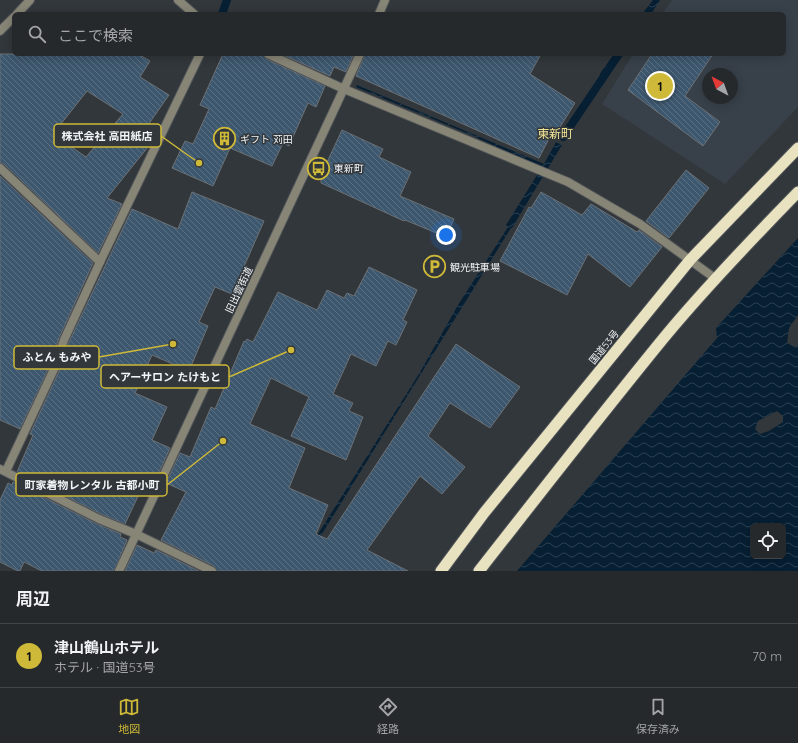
<!DOCTYPE html>
<html lang="ja">
<meta charset="utf-8">
<style>
body{margin:0;font-family:Quicksand,"Noto Sans JP",sans-serif;background:#323538;color:#f1f3f6}
.controls{position:absolute;right:12px;bottom:12px;display:grid;overflow:hidden;border-radius:6px;box-shadow:0 2px 10px #0003}
.controls button{width:36px;height:36px;display:grid;place-items:center;padding:0;border:0;border-bottom:1px solid #424548;background:#26292c;color:#f1f3f6;font:20px sans-serif}
.compass{position:absolute;left:702px;top:68px;width:36px;height:36px;border-radius:50%;background:#26292c;box-shadow:0 2px 10px #0003;rotate:319deg}
.you{position:absolute;left:446px;top:235px;width:14px;height:14px;margin:-10px;border:3px solid #fff;border-radius:50%;background:#1a73e8;box-shadow:0 0 0 6px #1a73e833}
.badge{display:grid;place-items:center;width:26px;height:26px;border-radius:50%;background:#ceb938;color:#111;font-size:13px;font-weight:700}
.pin{position:absolute;translate:-50% -50%;border:2px solid #fff;box-shadow:0 1px 4px #0006}
.list{margin:0;padding:0;list-style:none}
h2{display:flex;justify-content:space-between;align-items:center;height:52px;margin:0;padding:0 16px;font-size:17px}
h2 small{font-size:13px;font-weight:400;color:#a4a6a9}
.list li{display:grid;grid-template-columns:26px 1fr auto;gap:12px;align-items:center;box-sizing:border-box;height:64px;padding:0 16px;border-top:1px solid #424548}
.list b{display:block;font-size:15px;white-space:nowrap}
.list p{margin:0;font-size:13px;white-space:nowrap;color:#a4a6a9}
.list em{font-size:13px;font-style:normal;color:#a4a6a9}
.icon{flex:none;width:22px;height:22px;fill:none;stroke:currentColor;stroke-width:2;stroke-linecap:round;stroke-linejoin:round}
.map{position:relative;flex:none;width:798px;height:571px;overflow:hidden}
.search{position:absolute;background:#26292c;box-shadow:0 2px 10px #0003;left:12px;right:12px;top:12px;height:44px;display:flex;align-items:center;gap:10px;box-sizing:border-box;padding:0 14px;border-radius:6px;color:#a4a6a9;font-size:15px}
.sheet{height:116px;background:#26292c}
nav{display:flex;justify-content:space-around;align-items:center;box-sizing:border-box;height:56px;border-top:1px solid #424548;background:#26292c;font-size:11px;color:#a4a6a9}
nav a{display:grid;justify-items:center;gap:2px}
nav .on{color:#ceb938}
.map>svg:first-child{display:block}
</style>
<div class="map">
<svg width="798" height="571" viewBox="0 0 798 571">
<defs>
<pattern id="water-waves" width="16" height="10" patternUnits="userSpaceOnUse"><rect width="16" height="10" fill="#061f33"/><path d="M0 5q4-4 8 0t8 0" fill="none" stroke="#2b4051"/></pattern>
<pattern id="building-back-hatch" width="6" height="6" patternUnits="userSpaceOnUse"><rect width="6" height="6" fill="#3d576e"/><path d="M-1 5l2 2M0 0l6 6M5-1l2 2" fill="none" stroke="#5a7083"/></pattern>
</defs>
<rect width="100%" height="100%" fill="#32373b"/>
<path fill="#38414a" fill-rule="evenodd" d="M672,0H798V107L725,184L602,104L633,54H784V14H662ZM708,74H732V98H708Z"/>
<g fill="url(#water-waves)" fill-rule="evenodd">
<path d="M653,0H660L651,14H642Z"/>
<path d="M614,54H622L605,79L599,75Z"/>
<path d="M357,85L544,164L556,142L562,145L512,228H511L314,547L294,571L311,545L419,374L458,305L508,227L506,225L542,167L464,132L356,87Z"/>
<path d="M798,238V315L789,328L787,343L795,347L798,346V571H517L717,338L716,328ZM777,411L783,416V422L769,431L760,434L755,429L758,421ZM753,526H783V556H753Z"/>
</g>
<g fill="none" stroke-linecap="round" stroke-linejoin="round">
<g stroke="#061f33" stroke-width="8">
<path d="M222,14L227,0"/>
<path d="M563,137L619,54"/>
</g>
</g>
<g fill="url(#building-back-hatch)" stroke="#6b7074" fill-rule="evenodd">
<path d="M0,54H138L150,61L140,77L169,95L148,125L158,129L152,142L107,198L122,204L98,253L4,164L0,163ZM87,91L123,114L86,157L53,134Z"/>
<path d="M223,54H263L266,59L325,86L316,107L308,103L289,146L283,143L272,166L230,148L213,186L172,168L185,141L193,144L209,109L200,105Z"/>
<path d="M281,54H354L346,72L334,67L330,76Z"/>
<path d="M365,54H541L530,74L575,103L555,135L552,133L539,158L356,76Z"/>
<path d="M652,54H713L685,96L720,122L703,146L628,90Z"/>
<path d="M342,130L383,149L379,157L411,172L400,196L454,219L446,237L405,220L404,221L321,183V175Z"/>
<path d="M686,170L709,188L669,238L646,221Z"/>
<path d="M0,176L93,263L59,338L50,365L20,429L0,420Z"/>
<path d="M192,192L264,221L232,294L215,287L199,322L208,326L189,371L152,355L135,393L167,407L152,440L170,448L156,479L148,475L125,524L101,514L17,472L33,435L30,434L60,369L69,342L132,209L178,229Z"/>
<path d="M541,192L582,215L591,204L637,232L639,230L662,247L630,287L588,254L567,295L500,261L529,207L531,208Z"/>
<path d="M369,267L417,290L403,320L407,322L396,345L388,341L376,366L351,354L333,394L353,403L349,411L363,417L346,460L291,436L309,397L271,378L250,424L305,448L289,488L328,505L316,534L327,539L456,344L520,387L490,428L450,403L428,436L465,467L442,494L420,476L367,550L408,571H217L214,566L161,540L186,492L166,483L180,453L190,457L211,407L215,409L244,341L245,342L247,339L253,342L278,292L317,310L327,290L344,298L347,293L354,296Z"/>
<path d="M13,482L97,524L121,534L120,537L127,540L114,571H42L24,562L20,571H18L0,562V500L8,483L12,485Z"/>
<path d="M137,545L154,553L156,550L199,571H125Z"/>
</g>
<g fill="none" stroke-linecap="round" stroke-linejoin="round">
<defs>
<g id="minor">
<path d="M178,0L194,14"/>
<path d="M17,14L30,0"/>
<path d="M379,14L385,0"/>
<path d="M0,31L14,17"/>
<path d="M268,54L344,89L568,182L640,224L716,279"/>
<path d="M0,168L100,262L64,340L55,367L6,471"/>
<path d="M100,262L200,54"/>
<path d="M0,469L99,519L136,534L212,571"/>
<path d="M119,571L360,54"/>
</g>
<g id="trunk">
<path d="M441,571L484,513L690,260L798,148"/>
<path d="M479,571C541,492 603,412 667,334C708,285 753,238 798,192"/>
</g>
</defs>
<use href="#minor" stroke="#515559" stroke-width="10"/>
<use href="#trunk" stroke="#515559" stroke-width="13"/>
<use href="#minor" stroke="#878576" stroke-width="8"/>
<use href="#trunk" stroke="#e8e2c0" stroke-width="11"/>
</g>
<defs>
<symbol id="building-ring" viewBox="-11 -11 22 22"><circle r="9.5" fill="#32373b" stroke="#ceb938" stroke-width="1.5"/><path d="M-4-6H4V6H1V3H-1V6H-4ZM-2.5-4.3h1.7v1.8h-1.7ZM.8-4.3h1.7v1.8H.8ZM-2.5-1h1.7V.8h-1.7ZM.8-1h1.7V.8H.8Z" fill="#ceb938"/></symbol>
<symbol id="bus-ring" viewBox="-11 -11 22 22"><circle r="9.5" fill="#32373b" stroke="#ceb938" stroke-width="1.5"/><path d="M-5-6H5V4H4V6H2V4H-2V6H-4V4H-5ZM-3.5-4V0h7V-4ZM-3.5 1.2v1.5H-2V1.2ZM2 1.2v1.5H3.5V1.2Z" fill="#ceb938"/></symbol>
<symbol id="parking-ring" viewBox="-11 -11 22 22"><circle r="9.5" fill="#32373b" stroke="#ceb938" stroke-width="1.5"/><path d="M-3.5-5.5H1a3.5 3.5 0 0 1 0 7H-1V5.5H-3.5ZM-1-3.4V-.6H.8a1.4 1.4 0 0 0 0-2.8Z" fill="#ceb938"/></symbol>
</defs>
<g fill-rule="evenodd">
<use href="#building-ring" x="212" y="126" width="25" height="25"/>
<use href="#bus-ring" x="306" y="156" width="25" height="25"/>
<use href="#parking-ring" x="422" y="254" width="25" height="25"/>
</g>
<g text-anchor="middle" dominant-baseline="central" stroke-width="3" stroke-linejoin="round" paint-order="stroke">
<g font-size="10" fill="#f2f5f7" stroke="#32373b" text-anchor="start">
<text x="240" y="139">ギフト 苅田</text>
<text x="334" y="168">東新町</text>
<text x="450" y="267">観光駐車場</text>
</g>
<g font-size="10" fill="#f2f5f7" stroke="#32373b">
<text transform="translate(239 290) rotate(-65)">旧出雲街道</text>
<text transform="translate(604 347) rotate(-51)">国道53号</text>
</g>
<g font-size="12" fill="#f2e495" stroke="#32373b">
<text x="555" y="133">東新町</text>
</g>
</g>
<path fill="none" stroke="#ceb938" stroke-width="1.5" d="M199 163L161 136M173 344L99 357M291 350L229 377M223 441L167 485"/>
<g fill="#ceb938" stroke="#32373b" stroke-width="1.5">
<circle cx="199" cy="163" r="4"/>
<circle cx="173" cy="344" r="4"/>
<circle cx="291" cy="350" r="4"/>
<circle cx="223" cy="441" r="4"/>
</g>
<g fill="#32373b" stroke="#ceb938" stroke-width="1.5">
<rect x="54" y="124" width="107" height="23" rx="4"/>
<rect x="14" y="346" width="85" height="23" rx="4"/>
<rect x="101" y="365" width="128" height="23" rx="4"/>
<rect x="16" y="473" width="151" height="23" rx="4"/>
</g>
<g font-size="11" text-anchor="middle" font-weight="bold" fill="#f2f5f7">
<text x="107" y="140">株式会社 高田紙店</text>
<text x="57" y="361">ふとん もみや</text>
<text x="165" y="381">ヘアーサロン たけもと</text>
<text x="92" y="489">町家着物レンタル 古都小町</text>
</g>
</svg>
<div class="controls">
<button><svg class="icon" aria-label="locate" viewBox="0 0 24 24"><circle cx="12" cy="12" r="6"/><path d="M12 2v4M12 18v4M2 12h4M18 12h4"/></svg></button>
</div>
<svg class="compass" viewBox="-18 -18 36 36"><path d="M0-13l5 13h-10z" fill="#e53935"/><path d="M0 13l5-13h-10z" fill="#a4a6a9"/></svg>
<div class="you"></div>
<div class="pin badge" style="left:660px;top:86px">1</div>
<div class="search"><svg class="icon" aria-label="search" viewBox="0 0 24 24"><circle cx="10" cy="10" r="6"/><path d="M15 15l6 6"/></svg>ここで検索</div>
</div>
<section class="sheet">
<h2>周辺<small></small></h2>
<ul class="list">
<li><span class="badge">1</span><div><b>津山鶴山ホテル</b><p>ホテル · 国道53号</p></div><em>70 m</em></li>
</ul>
</section>
<nav>
<a class="on"><svg class="icon" aria-label="map" viewBox="0 0 24 24"><path d="M3 6l6-2 6 2 6-2v14l-6 2-6-2-6 2zM9 4v14M15 6v14"/></svg>地図</a>
<a><svg class="icon" aria-label="directions" viewBox="0 0 24 24"><path d="M12 3l9 9-9 9-9-9zM9 14v-3h6M13 9l2 2-2 2"/></svg>経路</a>
<a><svg class="icon" aria-label="saved" viewBox="0 0 24 24"><path d="M7 4h10v16l-5-4-5 4z"/></svg>保存済み</a>
</nav>
